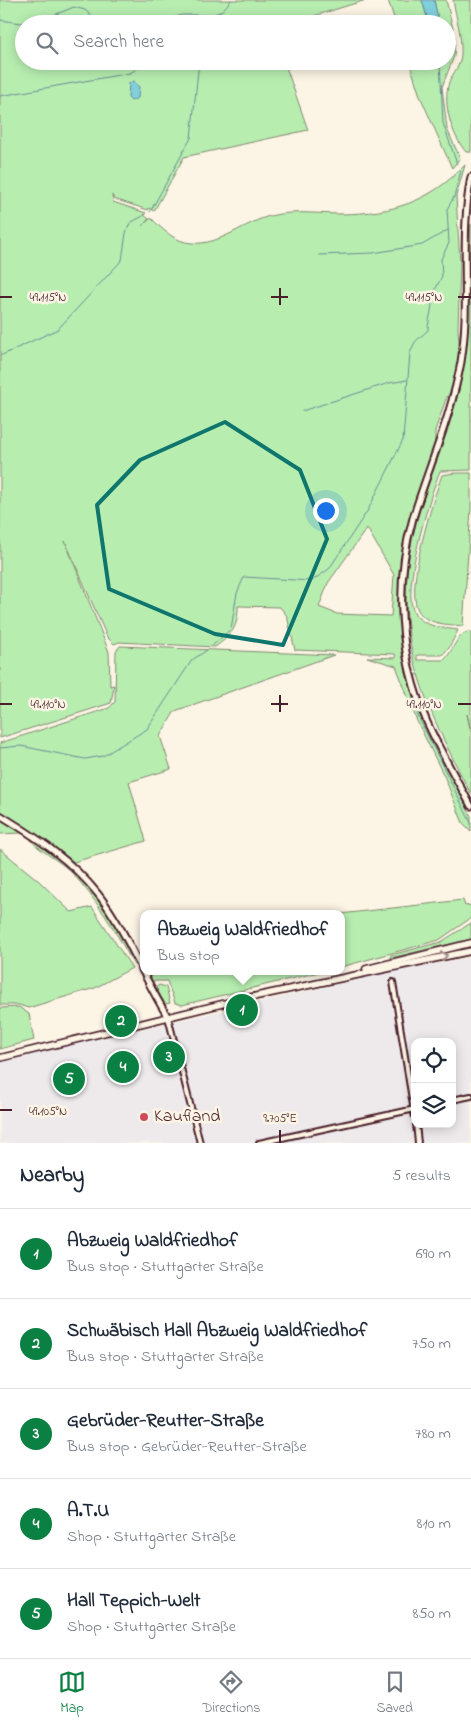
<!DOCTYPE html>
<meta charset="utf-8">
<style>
body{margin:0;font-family:"Indie Flower",sans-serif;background:#f2f2f3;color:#1f2937}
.controls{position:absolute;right:15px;bottom:15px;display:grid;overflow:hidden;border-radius:10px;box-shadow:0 2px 12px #0003}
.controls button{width:45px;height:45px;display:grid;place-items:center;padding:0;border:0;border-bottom:1px solid #e0e1e3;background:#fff;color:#1f2937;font:25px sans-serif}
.you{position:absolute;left:325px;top:510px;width:18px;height:18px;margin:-12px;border:4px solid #fff;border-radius:50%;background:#1a73e8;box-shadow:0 0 0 8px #1a73e833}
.badge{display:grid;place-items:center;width:32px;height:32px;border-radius:50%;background:#0b8043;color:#fff;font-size:16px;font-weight:700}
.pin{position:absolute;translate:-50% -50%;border:2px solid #fff;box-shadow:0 1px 5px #0006}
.popup{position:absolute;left:140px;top:910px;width:205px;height:65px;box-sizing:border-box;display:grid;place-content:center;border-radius:10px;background:#fff;filter:drop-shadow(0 1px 4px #0005);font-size:16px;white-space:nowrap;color:#747a83}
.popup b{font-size:19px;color:#1f2937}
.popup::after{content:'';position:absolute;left:50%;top:100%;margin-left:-10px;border:10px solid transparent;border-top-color:#fff}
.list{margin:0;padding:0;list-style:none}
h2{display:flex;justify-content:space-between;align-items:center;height:65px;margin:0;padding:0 20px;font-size:21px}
h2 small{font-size:16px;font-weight:400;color:#747a83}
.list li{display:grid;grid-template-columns:32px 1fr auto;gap:15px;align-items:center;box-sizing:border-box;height:90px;padding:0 20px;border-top:1px solid #e0e1e3}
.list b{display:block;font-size:19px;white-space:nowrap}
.list p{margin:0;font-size:16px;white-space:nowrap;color:#747a83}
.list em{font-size:16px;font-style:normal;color:#747a83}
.icon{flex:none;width:28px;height:28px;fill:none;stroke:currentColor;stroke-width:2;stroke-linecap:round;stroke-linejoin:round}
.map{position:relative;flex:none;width:471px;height:1143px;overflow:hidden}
.search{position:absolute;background:#fff;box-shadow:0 2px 12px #0003;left:15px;right:15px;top:15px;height:55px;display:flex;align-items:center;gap:12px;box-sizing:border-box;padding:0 18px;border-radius:28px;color:#747a83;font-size:19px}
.sheet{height:515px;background:#fff}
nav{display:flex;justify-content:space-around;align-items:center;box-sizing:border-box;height:70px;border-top:1px solid #e0e1e3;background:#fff;font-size:14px;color:#747a83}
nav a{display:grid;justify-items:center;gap:2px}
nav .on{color:#0b8043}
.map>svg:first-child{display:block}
</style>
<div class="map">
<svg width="471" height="1143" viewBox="0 0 471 1143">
<rect width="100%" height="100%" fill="#fcf5e5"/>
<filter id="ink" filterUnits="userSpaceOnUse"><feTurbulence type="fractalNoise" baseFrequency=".02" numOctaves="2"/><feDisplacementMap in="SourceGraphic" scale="10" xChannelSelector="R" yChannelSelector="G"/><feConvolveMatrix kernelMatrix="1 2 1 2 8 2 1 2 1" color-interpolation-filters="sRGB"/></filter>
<g filter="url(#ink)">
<path fill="#eeeaeb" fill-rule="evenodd" d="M471,957V1143H0V1061L387,973ZM415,1042H452V1124H415Z"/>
<g fill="#b7eeb0" stroke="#80866e" fill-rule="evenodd">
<path d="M0,0H366L288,24H24V61H284L308,130L184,157L154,211L149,208L148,210L114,199L112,195L113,202L146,213L144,215L149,219L142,226L151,218C163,230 175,242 192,243C219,246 245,222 270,216C294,210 318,214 342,214C394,213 429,202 465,165L456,196L460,263L458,328L460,353L455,383L446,399L435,431V448L407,532L400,572L398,604L404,654L415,698L426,726L471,816V831L463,823L445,778L417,721L396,666L367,657L396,658L395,654L295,650L287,616L280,607L238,606C238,627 232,635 215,647L119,642L114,644L107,637L65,541L109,652L110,686L114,685L111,703L0,738ZM367,528L394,575L391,616L337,614L319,607L328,583Z"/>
<path d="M388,0H422L429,24H396Z"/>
<path d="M434,0H446L455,37L454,56L442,87L447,129L460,158L452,168L420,96L409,61H447V24H439Z"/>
<path d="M453,0H471V152H466C452,135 442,105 449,82C453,72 461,66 461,54C462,35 456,18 453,0Z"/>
<path d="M471,224V470L440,471C430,495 400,592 415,614C424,627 444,628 458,630L449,648L442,655H417V660H444C454,651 457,631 471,632V730L467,714L471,733V794C424,704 389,632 415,527C427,481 448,437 459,390C471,335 468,280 471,224Z"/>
<path d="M454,473H471V509L463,626C448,624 426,625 418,610C405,587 433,500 442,475Z"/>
<path d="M120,646L334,655L175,711L160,736L171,769L129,782L146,841L74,862L44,839L0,812V743L109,708L115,702L116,651Z"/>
<path d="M0,818L22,833L0,834Z"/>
<path d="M28,836C35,839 43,846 50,851C92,882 112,919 136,964L134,965C116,932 98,901 72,873C60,860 37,851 28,836Z"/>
<path d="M0,849L39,881L71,912L92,907L132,968L95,988L28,1008L19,1005H0Z"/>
<path d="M463,900L465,906L471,905V918L439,940L341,967L340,914Z"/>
<path d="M471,923V939L390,958L391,955L441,942Z"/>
<path d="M146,971H323L182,1005L175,1003L167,981H150Z"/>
<path d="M159,985L166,987L170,1003L165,1004L155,988Z"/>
<path d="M19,1007L29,1014L34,1040L0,1049V1008Z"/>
</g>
<g fill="#80cfdc" stroke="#6a8995">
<path d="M422,0H434L439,24H429Z"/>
<path d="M134,81L139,87L138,98L131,101L128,98L129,83Z"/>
</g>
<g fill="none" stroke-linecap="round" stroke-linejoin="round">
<g stroke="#6a8995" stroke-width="1">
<path d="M0,20L21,23L49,17L74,7L85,10L100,24"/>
<path d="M154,24L182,15H193L198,24"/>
<path d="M187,24L193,15C213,15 219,17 231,0"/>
<path d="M440,61L443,123L457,164"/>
<path d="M0,96L130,73L149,61"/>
<path d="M150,212L191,138L199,61"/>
<path d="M319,255L373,253L422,245L448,230"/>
<path d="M0,356L58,329L122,260L126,233L130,223L143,216"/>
<path d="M302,411L389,383L407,380"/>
<path d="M213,645L231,629L237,593L244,577L312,581L329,569L368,510L403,440L410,353L415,342L428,330C428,318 434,308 431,298L442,276L441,259L449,243L447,209L454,197L461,171"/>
<path d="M417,714L471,823"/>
<path d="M0,748L21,746L85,759L103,756L147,729L192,660L207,650"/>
</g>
<defs>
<g id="street">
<path d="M393,982L415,1118"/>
<path d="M168,1017L200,1143"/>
<path d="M452,1100L471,1096"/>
<path d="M416,1124L418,1143"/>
<path d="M259,1143L415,1109"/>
</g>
<g id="secondary">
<path d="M471,177C459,238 471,301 461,362C451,417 429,466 413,518C394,585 399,658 427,722C440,751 456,778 471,806"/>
<path d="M0,815C36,837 71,860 98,894C127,931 143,978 168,1017"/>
</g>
<g id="primary">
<path d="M366,969L471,943"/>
<path d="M0,1058L238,1000L471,951"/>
</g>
</defs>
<use href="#street" stroke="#4a1f2b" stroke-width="8"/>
<use href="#secondary" stroke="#4a1f2b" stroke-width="9"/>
<use href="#primary" stroke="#4a1f2b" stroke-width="9"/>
<use href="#street" stroke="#fcf5e5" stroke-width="4"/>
<use href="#secondary" stroke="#fcf5e5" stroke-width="5"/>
<use href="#primary" stroke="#fcf5e5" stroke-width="5.5"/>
</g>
<defs><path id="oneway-chevron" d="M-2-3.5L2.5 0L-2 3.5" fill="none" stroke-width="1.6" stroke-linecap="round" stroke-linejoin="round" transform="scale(1.25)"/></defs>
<use stroke="#a38a88" href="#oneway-chevron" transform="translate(444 956) rotate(-11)"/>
</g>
<path fill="none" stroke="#0f766e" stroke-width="4" stroke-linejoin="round" d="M225,422L300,470L327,539L283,645L215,634L109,589L97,505L140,460Z"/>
<path fill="none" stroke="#4a1f2b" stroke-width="2" d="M280,288V305M0,297H12M271,297H288M458,297H471M280,695V712M0,704H12M271,704H288M458,704H471M0,1110H12M280,1130V1143"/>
<circle fill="#d1495b" stroke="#fcf5e5" stroke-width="2" cx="144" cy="1117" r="5"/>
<g text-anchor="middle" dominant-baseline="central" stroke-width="5" stroke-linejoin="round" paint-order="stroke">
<g font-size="18" fill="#4a1f2b" stroke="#fcf5e5" text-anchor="start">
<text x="154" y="1117">Kaufland</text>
</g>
</g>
<g font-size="12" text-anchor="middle" fill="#4a1f2b" stroke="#fcf5e5" stroke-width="5" stroke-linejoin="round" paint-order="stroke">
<text x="48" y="301">49.115°N</text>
<text x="424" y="301">49.115°N</text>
<text x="48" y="708">49.110°N</text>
<text x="424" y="708">49.110°N</text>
<text x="48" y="1115">49.105°N</text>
<text x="280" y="1122">9.705°E</text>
</g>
</svg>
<div class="controls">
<button><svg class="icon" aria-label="locate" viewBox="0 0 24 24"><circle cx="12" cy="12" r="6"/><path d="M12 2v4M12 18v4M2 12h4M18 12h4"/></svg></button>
<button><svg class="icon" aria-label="layers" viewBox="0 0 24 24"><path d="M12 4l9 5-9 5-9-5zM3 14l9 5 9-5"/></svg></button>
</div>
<div class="you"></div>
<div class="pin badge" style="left:242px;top:1010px">1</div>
<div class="popup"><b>Abzweig Waldfriedhof</b>Bus stop</div>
<div class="pin badge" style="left:121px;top:1021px">2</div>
<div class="pin badge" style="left:169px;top:1057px">3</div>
<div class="pin badge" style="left:123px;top:1067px">4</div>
<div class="pin badge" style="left:69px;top:1079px">5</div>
<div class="search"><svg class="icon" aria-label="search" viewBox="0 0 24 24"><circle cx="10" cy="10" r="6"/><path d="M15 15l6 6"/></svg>Search here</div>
</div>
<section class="sheet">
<h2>Nearby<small>5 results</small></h2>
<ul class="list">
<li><span class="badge">1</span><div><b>Abzweig Waldfriedhof</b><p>Bus stop · Stuttgarter Straße</p></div><em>690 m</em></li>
<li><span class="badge">2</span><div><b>Schwäbisch Hall Abzweig Waldfriedhof</b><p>Bus stop · Stuttgarter Straße</p></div><em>750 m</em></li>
<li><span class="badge">3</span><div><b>Gebrüder-Reutter-Straße</b><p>Bus stop · Gebrüder-Reutter-Straße</p></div><em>780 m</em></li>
<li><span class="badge">4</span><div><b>A.T.U</b><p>Shop · Stuttgarter Straße</p></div><em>810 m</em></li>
<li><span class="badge">5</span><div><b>Hall Teppich-Welt</b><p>Shop · Stuttgarter Straße</p></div><em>850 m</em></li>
</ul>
</section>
<nav>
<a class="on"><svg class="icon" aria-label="map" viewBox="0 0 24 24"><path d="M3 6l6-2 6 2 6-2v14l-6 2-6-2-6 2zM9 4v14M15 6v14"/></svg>Map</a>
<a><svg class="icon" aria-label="directions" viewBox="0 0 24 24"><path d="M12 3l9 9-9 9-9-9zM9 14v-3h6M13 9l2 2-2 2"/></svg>Directions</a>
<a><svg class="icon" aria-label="saved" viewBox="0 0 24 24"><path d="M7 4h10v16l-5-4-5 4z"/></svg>Saved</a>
</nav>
